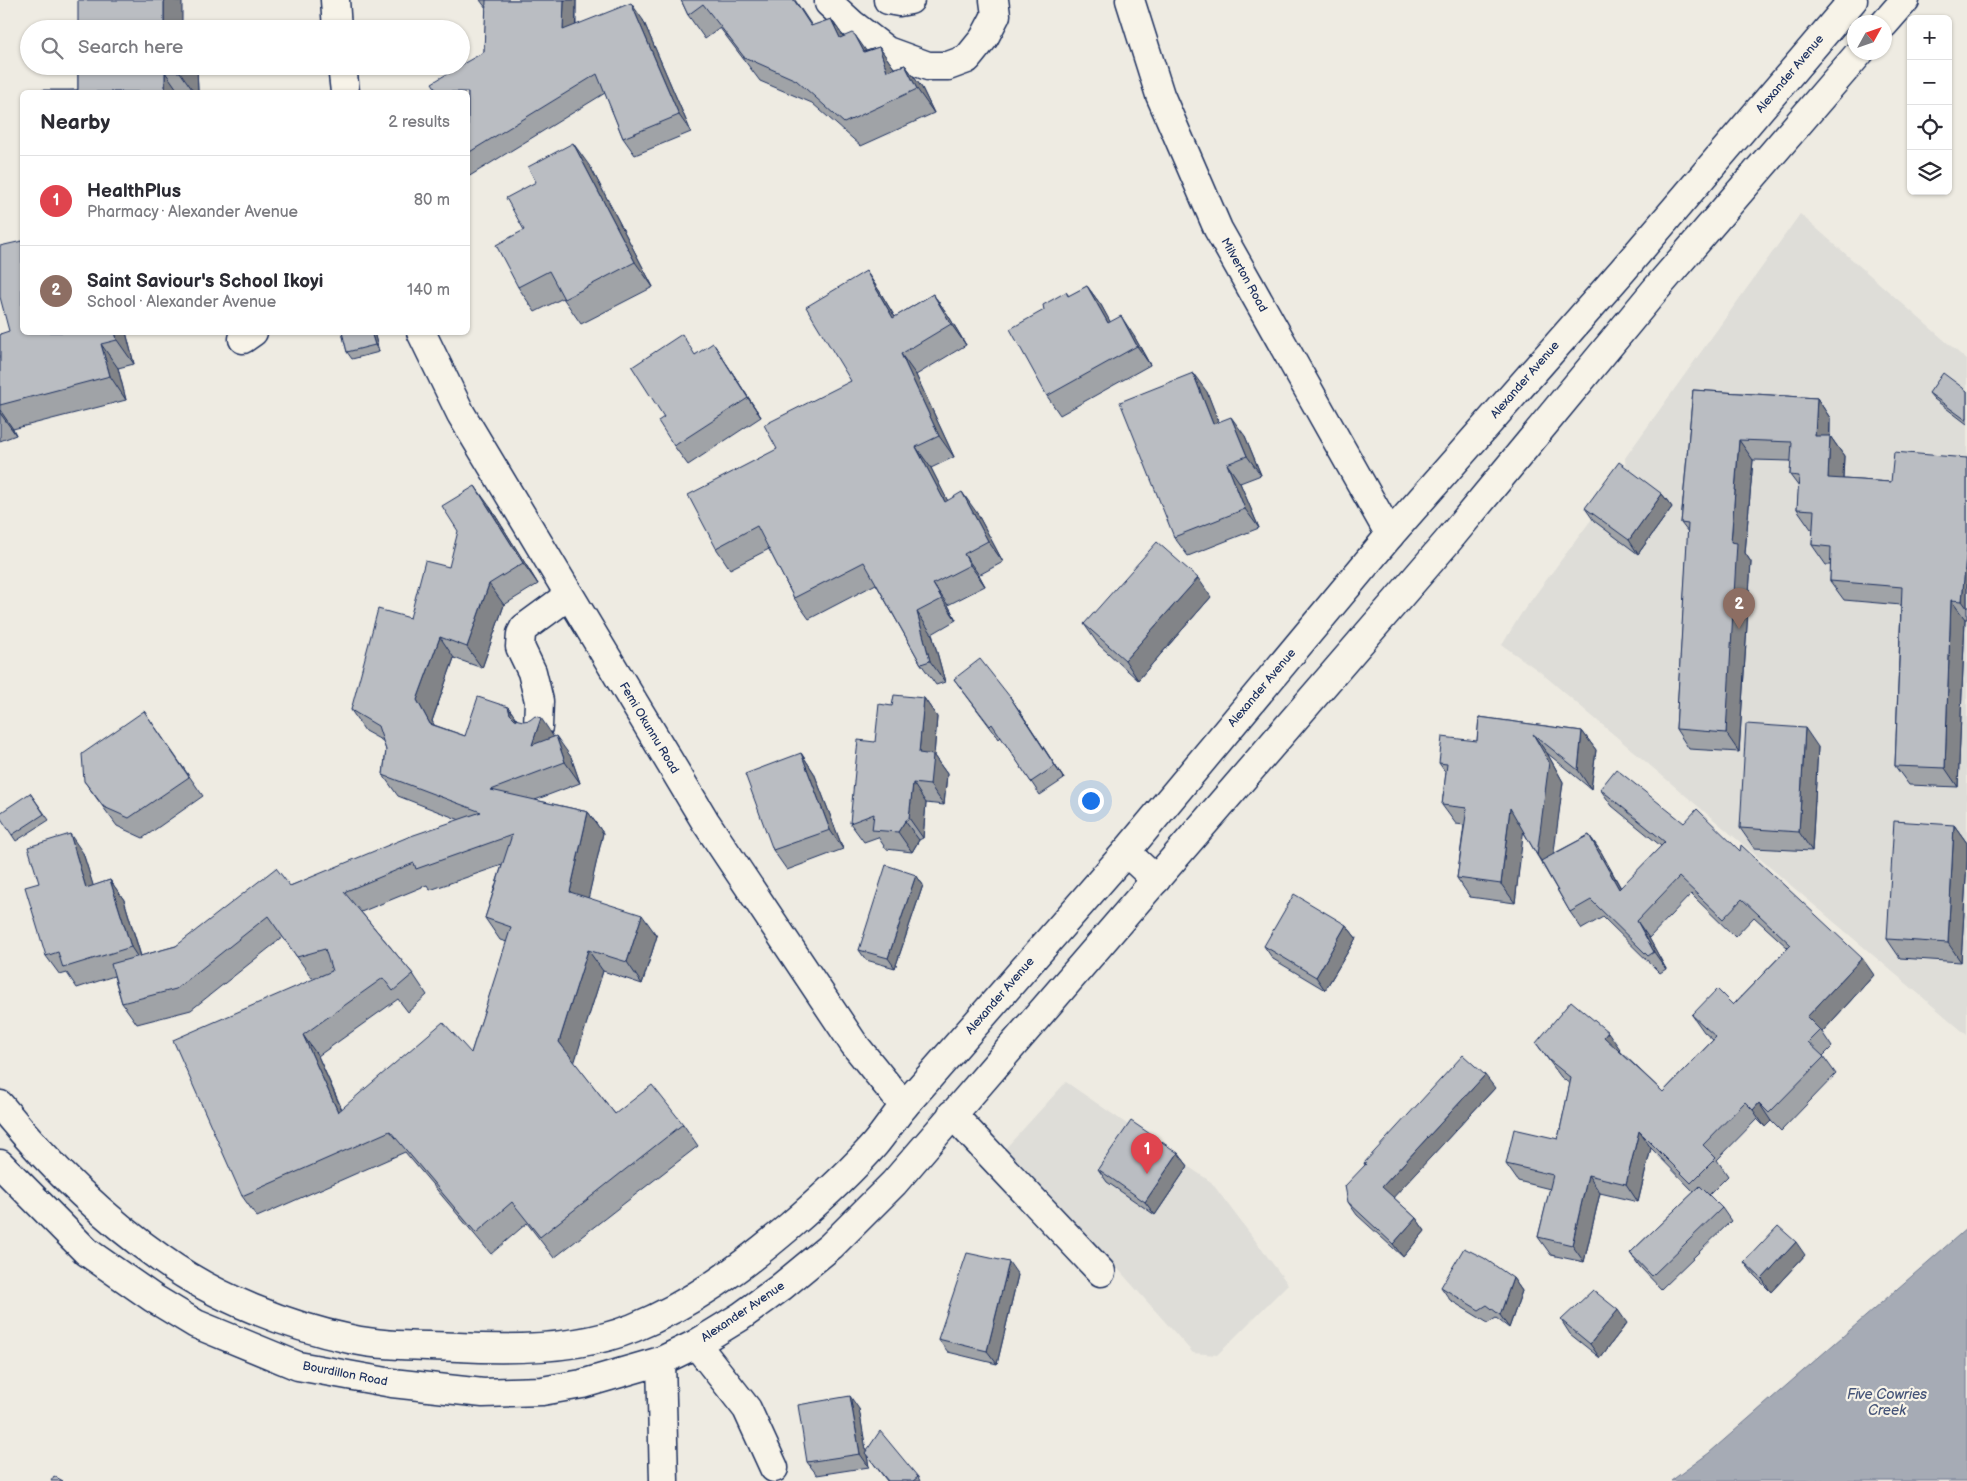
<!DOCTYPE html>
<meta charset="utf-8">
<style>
body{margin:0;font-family:"Balsamiq Sans",sans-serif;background:#f2f2f3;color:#2b2b33}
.controls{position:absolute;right:15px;top:15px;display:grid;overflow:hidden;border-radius:8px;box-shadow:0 1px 4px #0004}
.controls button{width:45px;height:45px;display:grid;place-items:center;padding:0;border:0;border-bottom:1px solid #e1e1e2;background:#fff;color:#2b2b33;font:25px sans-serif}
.compass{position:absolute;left:1847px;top:15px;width:45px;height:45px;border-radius:50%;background:#fff;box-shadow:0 1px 4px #0004;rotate:50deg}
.you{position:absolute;left:1090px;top:800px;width:18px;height:18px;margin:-12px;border:4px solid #fff;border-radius:50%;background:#1a73e8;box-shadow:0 0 0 8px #1a73e833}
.badge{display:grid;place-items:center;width:32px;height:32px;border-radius:50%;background:#1b2f5e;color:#fff;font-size:16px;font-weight:700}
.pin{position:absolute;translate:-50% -41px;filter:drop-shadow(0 1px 2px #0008)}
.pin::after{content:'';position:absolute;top:26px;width:18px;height:15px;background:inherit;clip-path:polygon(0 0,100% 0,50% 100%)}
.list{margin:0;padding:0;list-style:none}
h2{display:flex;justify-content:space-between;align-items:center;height:65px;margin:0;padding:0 20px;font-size:21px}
h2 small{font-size:16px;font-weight:400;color:#7c7c81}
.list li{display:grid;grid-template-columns:32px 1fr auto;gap:15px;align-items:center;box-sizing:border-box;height:90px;padding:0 20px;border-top:1px solid #e1e1e2}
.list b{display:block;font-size:19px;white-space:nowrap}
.list p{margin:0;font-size:16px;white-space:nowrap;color:#7c7c81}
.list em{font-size:16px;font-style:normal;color:#7c7c81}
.icon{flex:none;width:28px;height:28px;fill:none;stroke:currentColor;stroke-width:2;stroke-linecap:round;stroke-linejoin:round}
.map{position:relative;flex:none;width:1967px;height:1481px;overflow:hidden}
.search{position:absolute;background:#fff;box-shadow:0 1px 4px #0004;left:20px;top:20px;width:450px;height:55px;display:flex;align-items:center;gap:12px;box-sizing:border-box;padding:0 18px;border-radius:28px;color:#7c7c81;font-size:19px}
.panel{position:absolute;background:#fff;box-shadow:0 1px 4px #0004;left:20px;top:90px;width:450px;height:245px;border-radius:8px}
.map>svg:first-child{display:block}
</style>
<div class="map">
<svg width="1967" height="1481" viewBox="0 0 1967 1481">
<rect width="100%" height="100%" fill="#eeebe2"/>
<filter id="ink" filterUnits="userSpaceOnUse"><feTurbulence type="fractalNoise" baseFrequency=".02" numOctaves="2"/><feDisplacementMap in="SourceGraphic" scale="10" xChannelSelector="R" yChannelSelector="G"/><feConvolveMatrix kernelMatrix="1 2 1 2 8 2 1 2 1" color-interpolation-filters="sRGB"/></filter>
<g filter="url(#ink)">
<g fill="#deddd8">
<path d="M1800,214L1967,360V1035L1539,671L1502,645L1521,614L1626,473L1625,458Z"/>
<path d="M1066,1082L1211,1182L1288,1284L1217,1355L1193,1353L1118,1269L1004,1150Z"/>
</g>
<path fill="#a6abb5" stroke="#6e7992" d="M1967,1228V1481H1671L1709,1453Z"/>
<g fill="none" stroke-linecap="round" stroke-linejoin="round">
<defs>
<g id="minor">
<path d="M335,0L337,29"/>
<path d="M829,0V3L852,24L887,51L928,66H948L967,59L984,38L996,15L994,0"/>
<path d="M888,0L899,2L910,0"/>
<path d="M342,66L345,92"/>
<path d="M421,332L461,414L705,821L854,1044L904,1106"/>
<path d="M243,339L253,332"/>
<path d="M538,727L539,701L532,672L520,647L521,634L524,628L569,595"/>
<path d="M952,1114L1101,1272"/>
<path d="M696,1344L747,1409L774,1468"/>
</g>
<g id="tertiary">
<path d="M1130,0L1160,95L1218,229L1390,535"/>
<path d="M661,1361L664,1481"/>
</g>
<path id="secondary" d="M1126,852L1156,880"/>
<g id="primary">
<path d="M1884,24L1905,0"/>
<path d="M0,1105C47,1163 102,1217 163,1260C216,1298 288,1326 350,1339C386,1347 422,1345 458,1347C511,1350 582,1349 633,1328C692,1304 742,1267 790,1226C819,1201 849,1174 875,1144C885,1132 894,1118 904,1106L1126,852L1390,535L1623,270L1853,0"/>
<path d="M0,1164L87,1252L153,1298L196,1324L298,1366L392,1383L483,1393L542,1391L582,1384L661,1361L696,1344L740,1317L780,1288L831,1246L894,1183L1447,542L1656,289L1860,52"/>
</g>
</defs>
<use href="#minor" stroke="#1b2f5e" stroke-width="31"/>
<use href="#tertiary" stroke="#1b2f5e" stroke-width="31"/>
<use href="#secondary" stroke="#1b2f5e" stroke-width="31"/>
<use href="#primary" stroke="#1b2f5e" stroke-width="31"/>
<use href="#minor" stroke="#f7f3e8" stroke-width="28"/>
<use href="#tertiary" stroke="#f7f3e8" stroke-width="28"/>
<use href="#secondary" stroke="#f7f3e8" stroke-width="28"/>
<use href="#primary" stroke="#f7f3e8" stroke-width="28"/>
</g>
<g fill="#a0a3a7" stroke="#1b2f5e" fill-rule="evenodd">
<path d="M480,0H576V25L643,20L691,132L635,155L623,138L605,93L468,177V92L484,52L486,8Z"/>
<path d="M681,0L812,26L831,19L843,36L866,51L879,47L894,68L905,65L922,88L934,113L861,146L812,103L760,81L720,28L705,39L688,15Z"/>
<path d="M78,66H197L198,92H42L78,90Z"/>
<path d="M591,168L653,287L581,324L563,298L535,312L518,287L524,230Z"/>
<path d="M866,271L880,292L895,317L933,294L948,315L966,345L916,375L954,457L931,468L947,500L977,513L1003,562L979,575L985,586L948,605L956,620L932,634L945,682L936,685L921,664L876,584L809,619L794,598L769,549L730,569L716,548L777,449L851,381Z"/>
<path d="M1087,286L1101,305L1110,322L1134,336L1150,365L1060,415L1047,396L1044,310L1066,292L1069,296Z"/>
<path d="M22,332H126L134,364L118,368L126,400L13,429L16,435L0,441V334Z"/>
<path d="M342,332H374L379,352L352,359L347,352Z"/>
<path d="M696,354L726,363L761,417L688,465L674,446L664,417Z"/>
<path d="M1693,390L1817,398L1830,418V436L1844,456L1843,479L1891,482L1967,458V619H1965L1958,787L1909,785L1895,766L1901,605L1844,600L1830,581L1831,565H1826L1812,545L1813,529H1811L1797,509L1799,487L1790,475L1791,461L1753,460L1745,553L1751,562L1739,752L1689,749L1676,729L1688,532L1681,523Z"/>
<path d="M1967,391V424L1934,399L1929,393Z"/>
<path d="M1207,392L1218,422L1245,436L1261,475L1240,483L1259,528L1188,556L1174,537Z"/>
<path d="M1662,494L1672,507L1638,554L1594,521L1585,508Z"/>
<path d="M490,507L538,584L504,605L482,668L454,658L432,721L434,725L465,736L508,707L517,720L554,737L571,757L580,783L535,800L588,812L603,833L588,898L657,936L642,984L603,971L574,1062L615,1114L683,1124L698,1146L554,1258L527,1223L491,1254L405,1152L257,1217L242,1196L324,975L312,978L283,937L191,1010L137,1024L122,1003L114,976L77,988L67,973L60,975L46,956L39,883L83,853L93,886L110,880L124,900L141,956L176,946L290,886L460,820L398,796L383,775L386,750L383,741L365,731L351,710L410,618L449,567ZM502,865L485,918L500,940L507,942L471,1053L342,1109L318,1056L398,999L408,1012L427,995L413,974L361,912L427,885L430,890Z"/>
<path d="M1211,597L1138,680L1098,644L1084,624Z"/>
<path d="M954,679L1019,710L1064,779L1040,795L1001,737L999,739Z"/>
<path d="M924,698L937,717L934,756L947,774L944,805L926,803L923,838L919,840L912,852L886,849L878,837L864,842L850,823L875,742L892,706Z"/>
<path d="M144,711L203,796L143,838L117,826L84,781Z"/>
<path d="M1479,717L1582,731L1596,750L1591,789L1547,753L1563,782L1553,854L1589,835L1601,852L1621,888L1661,846L1612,806L1600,789L1684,823L1740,851L1874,975L1822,1032L1832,1047L1823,1056L1836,1074L1781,1131L1771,1121L1765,1127L1757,1119L1717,1160L1728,1176L1709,1195L1722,1208L1731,1221L1661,1289L1640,1267L1630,1253L1694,1192L1651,1148L1638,1202L1600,1193L1584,1262L1551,1255L1538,1237L1550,1189L1518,1181L1506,1164L1558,1139L1570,1084L1561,1077L1536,1043L1620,1049L1619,1050L1663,1092L1713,1040L1704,1032L1692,1015L1733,1005L1788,948L1754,917L1735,937L1691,894L1649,938L1666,969L1660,973L1603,917L1582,929L1570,912L1523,831L1515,903L1470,897L1457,878L1464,825L1456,824L1442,805L1446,773L1439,763L1477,741Z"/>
<path d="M1818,747L1812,851L1754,848L1740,828Z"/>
<path d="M801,753L814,773L843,849L787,870L773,850Z"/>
<path d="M30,793L49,820L16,841L12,835Z"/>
<path d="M1954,825L1967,843V861L1961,962L1900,958L1887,939Z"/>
<path d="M916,875L923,885L895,968L866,960L859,950Z"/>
<path d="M1346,925L1356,938L1325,990L1273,959L1264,946Z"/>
<path d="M1495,1088L1393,1197L1416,1218L1425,1231L1403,1257L1357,1215L1348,1202L1365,1165L1364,1163Z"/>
<path d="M1178,1153L1188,1166L1155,1215L1107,1182L1098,1169Z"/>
<path d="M1805,1255L1771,1292L1754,1275L1744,1262Z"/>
<path d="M1018,1275L997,1364L948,1352L938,1339Z"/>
<path d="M1513,1278L1522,1291L1509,1328L1496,1318L1488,1323L1450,1300L1441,1287Z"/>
<path d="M1561,1320L1627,1323L1600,1358L1570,1334Z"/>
<path d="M859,1409L866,1452L918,1477L920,1481H887L867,1455L869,1467L817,1475L807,1462Z"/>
</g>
<g fill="#828488" stroke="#1b2f5e">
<path d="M164,0L182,1V29H164Z"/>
<path d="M564,0H576L575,47L563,30Z"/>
<path d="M794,0H795L828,50L811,26Z"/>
<path d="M631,3L643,20L691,132L679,115Z"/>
<path d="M831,19L848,43L840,38Z"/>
<path d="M855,35L872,59L864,52Z"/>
<path d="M879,47L896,71H887Z"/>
<path d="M905,65L922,88L934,113L917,89Z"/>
<path d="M180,66H197L198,92H194L180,72Z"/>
<path d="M165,72L179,92H165Z"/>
<path d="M573,143L591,168L653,287L635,262Z"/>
<path d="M866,271L880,292L908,339L893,318Z"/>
<path d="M1087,286L1101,305L1122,343L1108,323Z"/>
<path d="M933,294L948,315L966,345L951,324Z"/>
<path d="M1121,316L1134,336L1150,365L1137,346Z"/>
<path d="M115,332H126L134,364L117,340Z"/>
<path d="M371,332H374L379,352L375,345Z"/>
<path d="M713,343L726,363L761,417L748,398Z"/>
<path d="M101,344L118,368L126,400L110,376Z"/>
<path d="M901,354L916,375L954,457L939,436Z"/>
<path d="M1193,373L1207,392L1227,443L1213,424Z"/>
<path d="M1817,398L1830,418L1829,455L1815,436Z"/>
<path d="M0,410L13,429L16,435L0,413Z"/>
<path d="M1231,417L1245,436L1261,475L1247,456Z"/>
<path d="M1830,436L1844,456L1842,497L1828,478Z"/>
<path d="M1739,440L1753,460L1745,553L1751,562L1739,752L1726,733L1731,542Z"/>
<path d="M916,447L931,468L959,523L945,502Z"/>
<path d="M1227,464L1240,483L1259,528L1245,509Z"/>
<path d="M475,486L490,507L538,584L523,563Z"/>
<path d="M962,492L977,513L1003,562L988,541Z"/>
<path d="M1662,494L1672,507L1638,554L1629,540Z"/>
<path d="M1967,545V608L1962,601Z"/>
<path d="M964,554L979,575L985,586L970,565Z"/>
<path d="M1198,578L1211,597L1138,680L1125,660Z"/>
<path d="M489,584L504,605L482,668L467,647Z"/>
<path d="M933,584L948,605L956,620L942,599Z"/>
<path d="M1951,600L1965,619L1958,787L1945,768Z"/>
<path d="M917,612L932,634L945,682L930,661Z"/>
<path d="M440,637L454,658L432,721L445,745L430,724L417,700Z"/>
<path d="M1010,697L1019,710L1064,779L1055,766Z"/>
<path d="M924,698L937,717L934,756L947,774L944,805L930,785L919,753Z"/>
<path d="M508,707L523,728L510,714Z"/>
<path d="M541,718L555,739L532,745Z"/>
<path d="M1805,728L1818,747L1812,851L1799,832Z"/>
<path d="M1582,731L1596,750L1591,789L1578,770Z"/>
<path d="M1533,734L1547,753L1563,782L1551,875L1537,855Z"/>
<path d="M556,736L571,757L580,783L565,762Z"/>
<path d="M801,753L814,773L843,849L830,830Z"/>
<path d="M913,783L926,803L923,838L909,818Z"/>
<path d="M1510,808L1524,827L1515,903L1501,884Z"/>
<path d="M588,812L603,833L585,913L570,892Z"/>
<path d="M905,821L919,840L912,852L898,832Z"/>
<path d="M1954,825L1967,843V861L1961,962L1948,943Z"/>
<path d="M70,834L83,853L100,907L86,888Z"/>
<path d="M1589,835L1601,852L1631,907L1619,889Z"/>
<path d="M916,875L923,885L895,968L888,958Z"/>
<path d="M110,880L124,900L144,967L131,947Z"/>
<path d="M642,915L657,936L642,984L627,962Z"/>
<path d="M1637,921L1649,938L1666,969L1654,952Z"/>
<path d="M1346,925L1356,938L1325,990L1316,977Z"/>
<path d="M588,950L603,971L574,1064L559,1042Z"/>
<path d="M1862,958L1874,975L1822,1032L1807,1017Z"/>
<path d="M1608,1032L1620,1049L1616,1054L1604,1037Z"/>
<path d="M303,1035L318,1056L352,1133L338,1112Z"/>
<path d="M1485,1075L1495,1088L1391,1200L1382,1187Z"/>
<path d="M1759,1103L1771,1121L1765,1127L1753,1110Z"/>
<path d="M1639,1131L1651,1148L1638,1202L1626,1184Z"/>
<path d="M1178,1153L1188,1166L1155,1215L1145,1202Z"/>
<path d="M1588,1175L1600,1193L1584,1262L1572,1245Z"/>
<path d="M1416,1218L1425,1231L1403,1257L1393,1244Z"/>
<path d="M1796,1242L1805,1255L1771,1292L1762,1279Z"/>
<path d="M1009,1262L1018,1275L997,1364L987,1351Z"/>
<path d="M1513,1278L1522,1291L1509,1328L1500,1315Z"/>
<path d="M1618,1310L1627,1323L1600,1358L1590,1344Z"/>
<path d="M850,1396L859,1409L869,1467L860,1454Z"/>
</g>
<g fill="#babdc2" stroke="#1b2f5e" fill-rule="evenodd">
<rect x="78" y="0" width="86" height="29"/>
<path d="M486,0H564L563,30L631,3L679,115L623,138L597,74L468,153V92H438L432,83L460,66H461V65L484,52Z"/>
<path d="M681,0H794L811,26L831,19L840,38L852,33L855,35L864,52L879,47L887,71L905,65L917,89L844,123L796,80L744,57L703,4L688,15Z"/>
<path d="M78,66H180V72H165V92H42V90H78Z"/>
<path d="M573,143L635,262L564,299L549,271L518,287L496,245L524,230L506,198L536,182L528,167Z"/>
<path d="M22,241V332H115L117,340L101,344L110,376L0,405V334L9,331L0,297V246Z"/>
<path d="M866,271L893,318L933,294L951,324L901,354L939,436L916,447L945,502L962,492L988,541L964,554L970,565L933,584L942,599L917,612L930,661L921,664L864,562L794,598L757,526L716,548L688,495L777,449L764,425L851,381L806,307Z"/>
<path d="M1087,286L1108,323L1121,316L1137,346L1047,396L1010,329L1044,310L1043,305L1066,292L1068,296Z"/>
<path d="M342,332H371L375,345L347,352Z"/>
<path d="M682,334L695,355L713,343L748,398L674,446L658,421L664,417L632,367Z"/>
<path d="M1193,373L1213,424L1231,417L1247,456L1227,464L1245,509L1174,537L1120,402Z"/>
<path d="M1943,373L1967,391V418L1966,420L1929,393Z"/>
<path d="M1693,390L1817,398L1815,436H1830L1828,478L1891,482L1894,452L1967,458V545L1962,601L1951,600L1945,768L1895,766L1902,587L1830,581L1831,547L1812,545L1814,510L1797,509L1799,476L1790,475L1792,442L1739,440L1731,542L1737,543L1726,733L1676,729L1688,524L1681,523Z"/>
<path d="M1619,462L1662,494L1629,540L1585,508Z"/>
<path d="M475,486L523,563L489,584L467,647L440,637L417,700L430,724L465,736L478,697L508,707L510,714L515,719L523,721L530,720L535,716L541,718L532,745L556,736L565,762L491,790L588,812L570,892L642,915L627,962L588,950L559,1042L615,1114L652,1085L683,1124L540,1237L512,1202L476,1233L390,1131L242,1196L173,1040L332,971L325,949L297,957L268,916L176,989L122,1003L111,964L176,946L276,868L290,886L408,837L481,812L383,775L386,750L378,726L351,710L378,609L410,618L425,561L449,567L458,531L442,506ZM512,835L485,918L511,927L471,1053L443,1022L338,1112L303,1035L383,978L393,991L413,974L344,892L414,863L416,869Z"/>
<path d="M1157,542L1198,578L1125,660L1084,624Z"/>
<path d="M980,659L1010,697L1055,766L1031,782L992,724L990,726L954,679Z"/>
<path d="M894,695L924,698L919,753L933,755L930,785L913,783L909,818L905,821L898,832L872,830L874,814L850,823L858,740L875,742L879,704L892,706Z"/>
<path d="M144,711L189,777L129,818L104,807L84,781L82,754Z"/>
<path d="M1479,717L1582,731L1578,770L1533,734L1549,762L1537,855L1510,808L1501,884L1457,878L1467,808L1442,805L1447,764L1439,763L1442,737L1477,741Z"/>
<path d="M1746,724L1805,728L1799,832L1740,828Z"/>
<path d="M801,753L830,830L773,850L745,774Z"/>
<path d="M1616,769L1684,823L1697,809L1740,851L1741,845L1862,958L1807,1017L1820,1030L1808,1042L1824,1057L1769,1113L1759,1103L1753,1110L1745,1102L1703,1145L1716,1158L1691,1183L1639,1131L1626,1184L1588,1175L1572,1245L1538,1237L1553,1175L1506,1164L1514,1129L1558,1139L1571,1078L1549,1060L1536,1043L1571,1001L1608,1032L1604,1037L1663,1092L1716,1037L1692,1015L1717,989L1733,1005L1791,945L1742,899L1723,919L1679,877L1637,921L1654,952L1648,956L1591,900L1570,912L1541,861L1589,835L1619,889L1665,842L1600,789Z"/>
<path d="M30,793L44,814L12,835L0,817V813Z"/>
<path d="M1894,821L1954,825L1948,943L1887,939Z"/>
<path d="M70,834L86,888L110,880L131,947L63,968L58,952L46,956L25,887L39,883L28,847Z"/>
<path d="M886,865L916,875L888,958L859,950Z"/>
<path d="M1294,894L1346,925L1316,977L1264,946Z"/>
<path d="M1463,1055L1485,1075L1382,1187L1416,1218L1393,1244L1348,1202L1345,1186L1366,1164L1364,1163Z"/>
<path d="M1131,1121L1178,1153L1145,1202L1098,1169Z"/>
<path d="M1700,1186L1722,1208L1652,1276L1630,1253Z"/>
<path d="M1778,1226L1796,1242L1762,1279L1744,1262Z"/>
<path d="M1464,1248L1484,1258L1513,1278L1500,1315L1487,1305L1479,1310L1441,1287Z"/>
<path d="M967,1253L1009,1262L987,1351L938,1339Z"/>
<path d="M1593,1290L1618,1310L1590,1344L1561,1320Z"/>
<path d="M850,1396L860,1454L807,1462L798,1405Z"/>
<path d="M880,1431L918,1477L913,1481H888L865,1453Z"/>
<path d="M54,1476L63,1481H51Z"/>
</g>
</g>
<g text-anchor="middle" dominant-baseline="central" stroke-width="4.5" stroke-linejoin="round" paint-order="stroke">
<g font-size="12" fill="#1b2f5e" stroke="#f7f3e8">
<text transform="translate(1790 74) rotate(-50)">Alexander Avenue</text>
<text transform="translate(1244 275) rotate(61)">Milverton Road</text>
<text transform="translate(1525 380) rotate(-49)">Alexander Avenue</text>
<text transform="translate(1262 688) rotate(-50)">Alexander Avenue</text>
<text transform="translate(649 728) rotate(59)">Femi Okunnu Road</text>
<text transform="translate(1000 996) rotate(-49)">Alexander Avenue</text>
<text transform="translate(743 1312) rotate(-34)">Alexander Avenue</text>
<text transform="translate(345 1374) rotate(11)">Bourdillon Road</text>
</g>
<g font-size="14" font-style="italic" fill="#455478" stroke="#f7f3e8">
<text x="1887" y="1394">Five Cowries<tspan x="1887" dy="16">Creek</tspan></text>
</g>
</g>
</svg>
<div class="controls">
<button>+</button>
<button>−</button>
<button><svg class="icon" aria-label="locate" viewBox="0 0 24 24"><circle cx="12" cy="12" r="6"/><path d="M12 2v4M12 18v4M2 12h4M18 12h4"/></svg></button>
<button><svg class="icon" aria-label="layers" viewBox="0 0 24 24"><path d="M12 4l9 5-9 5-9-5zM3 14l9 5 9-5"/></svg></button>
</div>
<svg class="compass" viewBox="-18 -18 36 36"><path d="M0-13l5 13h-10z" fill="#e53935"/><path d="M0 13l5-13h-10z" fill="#7c7c81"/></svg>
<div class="you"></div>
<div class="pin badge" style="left:1147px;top:1174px;background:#e0444e">1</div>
<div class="pin badge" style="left:1739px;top:629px;background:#8d6e63">2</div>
<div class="search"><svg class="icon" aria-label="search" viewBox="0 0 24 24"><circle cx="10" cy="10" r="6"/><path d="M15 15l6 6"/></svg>Search here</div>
<section class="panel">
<h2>Nearby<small>2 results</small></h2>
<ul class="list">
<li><span class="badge" style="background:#e0444e">1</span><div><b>HealthPlus</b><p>Pharmacy · Alexander Avenue</p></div><em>80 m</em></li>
<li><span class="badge" style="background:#8d6e63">2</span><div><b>Saint Saviour's School Ikoyi</b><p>School · Alexander Avenue</p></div><em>140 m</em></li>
</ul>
</section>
</div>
